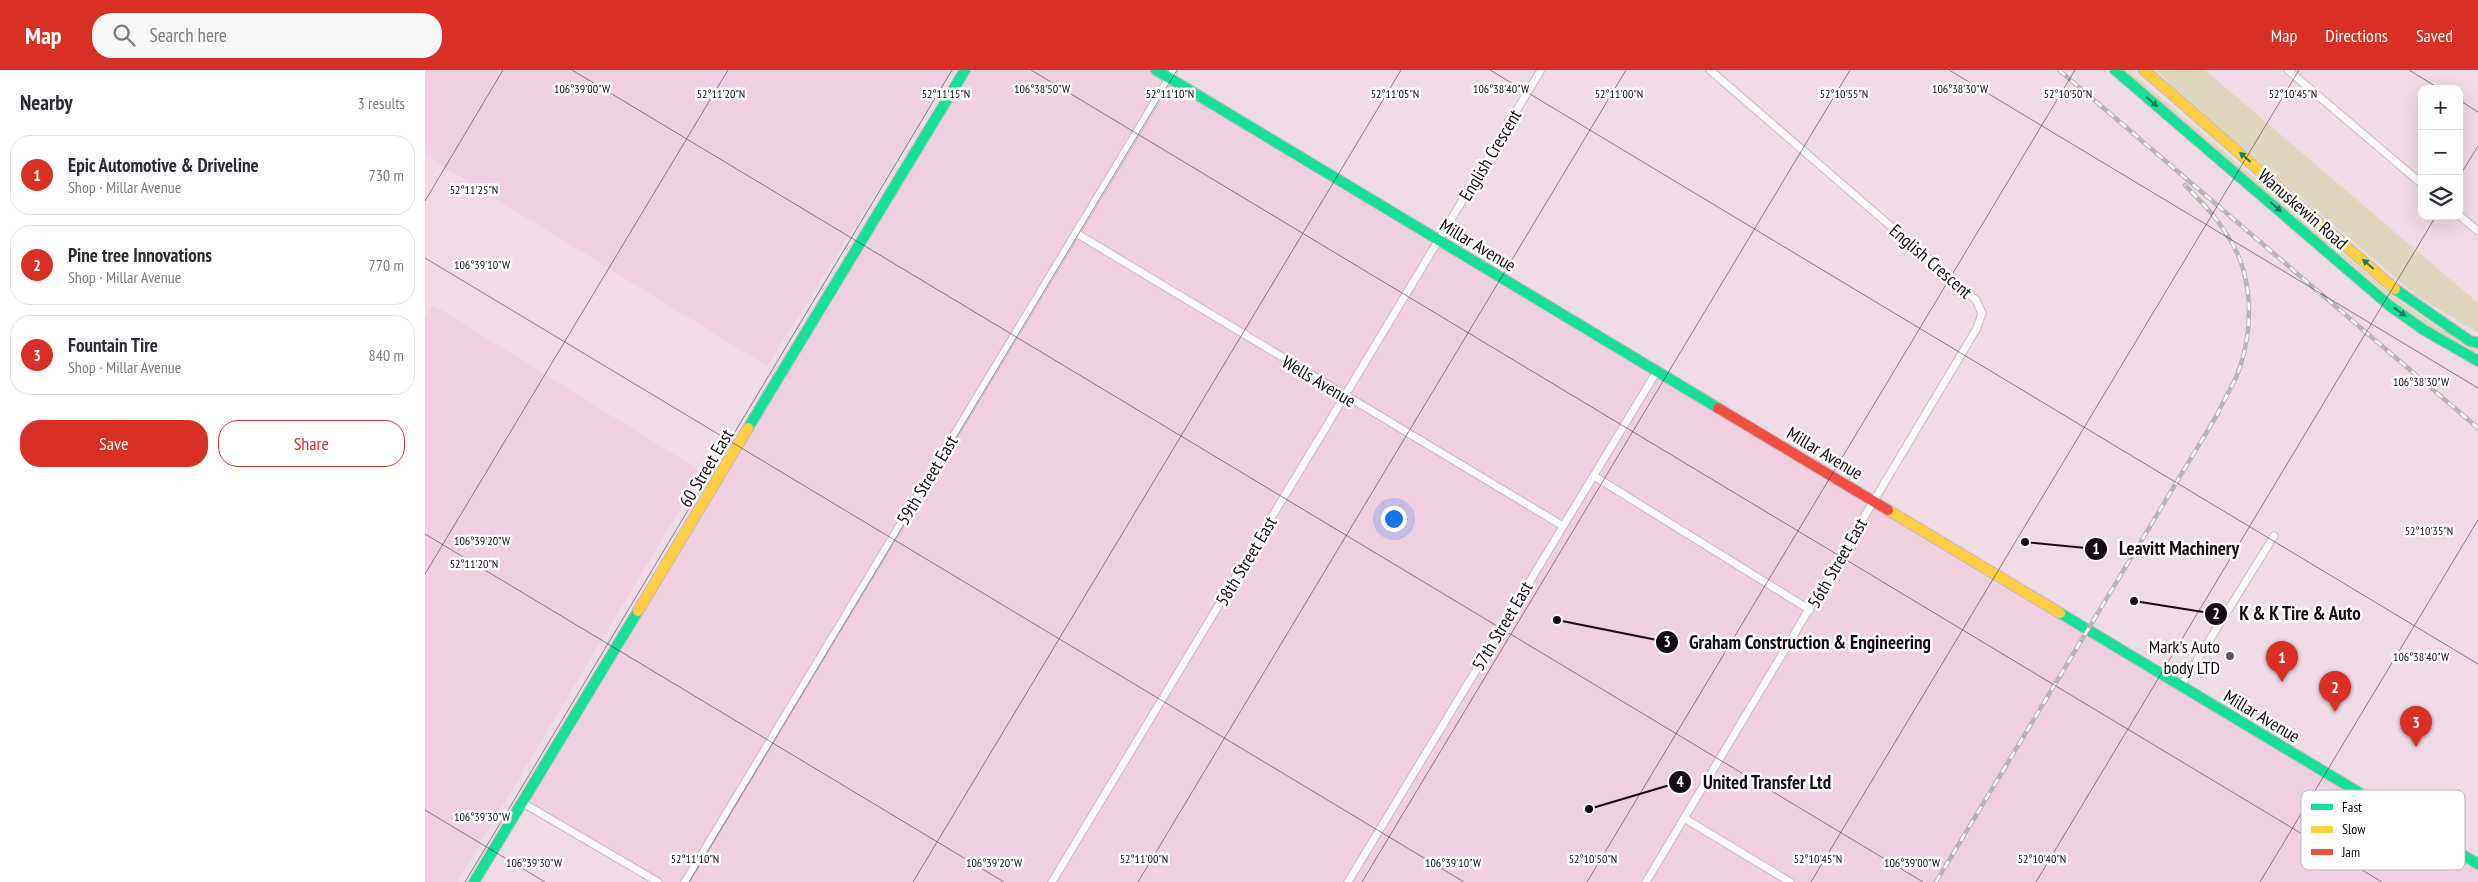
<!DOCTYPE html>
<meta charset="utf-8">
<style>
body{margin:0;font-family:"PT Sans Narrow",sans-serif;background:#f7f7f7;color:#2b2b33}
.controls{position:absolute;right:15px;top:15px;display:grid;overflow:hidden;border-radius:10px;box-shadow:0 5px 20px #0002}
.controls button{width:45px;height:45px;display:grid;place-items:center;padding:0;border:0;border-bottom:1px solid #e1e1e2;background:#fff;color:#2b2b33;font:25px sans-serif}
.you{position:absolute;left:968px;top:448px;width:18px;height:18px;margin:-12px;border:4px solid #fff;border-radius:50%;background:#1a73e8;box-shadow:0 0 0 8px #1a73e833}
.badge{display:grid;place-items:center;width:32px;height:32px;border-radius:50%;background:#d93025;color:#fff;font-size:16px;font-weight:700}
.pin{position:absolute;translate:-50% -41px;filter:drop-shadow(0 1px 2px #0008)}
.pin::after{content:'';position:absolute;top:26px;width:18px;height:15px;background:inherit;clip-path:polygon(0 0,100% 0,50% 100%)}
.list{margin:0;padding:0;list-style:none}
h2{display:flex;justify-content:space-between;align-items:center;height:65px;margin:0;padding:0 20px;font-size:21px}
h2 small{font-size:16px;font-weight:400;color:#7c7c81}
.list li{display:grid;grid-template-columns:32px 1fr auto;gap:15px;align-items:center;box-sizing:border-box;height:80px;margin:0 10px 10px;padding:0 10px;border:1px solid #e1e1e2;border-radius:20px}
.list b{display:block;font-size:19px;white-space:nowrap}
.list p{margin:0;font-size:16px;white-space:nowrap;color:#7c7c81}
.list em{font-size:16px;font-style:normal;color:#7c7c81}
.actions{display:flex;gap:10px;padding:15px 20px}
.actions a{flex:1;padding:11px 0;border:1px solid #d93025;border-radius:20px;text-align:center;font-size:18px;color:#d93025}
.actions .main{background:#d93025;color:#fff}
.icon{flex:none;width:28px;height:28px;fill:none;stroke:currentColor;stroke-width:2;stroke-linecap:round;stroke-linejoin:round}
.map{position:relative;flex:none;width:2053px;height:812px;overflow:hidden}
header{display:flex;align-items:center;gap:30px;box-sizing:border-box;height:70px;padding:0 25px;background:#d93025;color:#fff}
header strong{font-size:24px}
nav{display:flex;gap:28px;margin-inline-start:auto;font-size:18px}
.search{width:350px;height:45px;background:#f7f7f7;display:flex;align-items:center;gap:12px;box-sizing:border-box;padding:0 18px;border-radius:20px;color:#7c7c81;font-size:19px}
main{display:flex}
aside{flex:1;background:#fff}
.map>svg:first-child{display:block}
</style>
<header>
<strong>Map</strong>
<div class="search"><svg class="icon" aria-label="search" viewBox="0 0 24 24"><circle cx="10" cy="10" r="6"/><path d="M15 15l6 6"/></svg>Search here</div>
<nav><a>Map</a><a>Directions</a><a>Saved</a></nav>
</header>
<main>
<aside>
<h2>Nearby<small>3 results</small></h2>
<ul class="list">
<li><span class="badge">1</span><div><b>Epic Automotive &amp; Driveline</b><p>Shop · Millar Avenue</p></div><em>730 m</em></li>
<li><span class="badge">2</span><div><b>Pine tree Innovations</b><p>Shop · Millar Avenue</p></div><em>770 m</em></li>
<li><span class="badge">3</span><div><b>Fountain Tire</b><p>Shop · Millar Avenue</p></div><em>840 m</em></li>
</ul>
<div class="actions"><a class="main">Save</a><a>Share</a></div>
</aside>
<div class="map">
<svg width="2053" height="812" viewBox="0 0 2053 812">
<rect width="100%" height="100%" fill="#eedbe5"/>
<g fill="#efcfe0">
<path d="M0,0H528L342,296L0,85Z"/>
<path d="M540,0H731L2053,794V812H233L98,733Z"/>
<path d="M8,235L277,402L32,812H0V248Z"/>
</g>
<g fill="#dfd7bd">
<path d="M1698,0H1703L1968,226L2012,257L2053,279V283L2005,257L1972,233Z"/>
<path d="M1732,0H1780L2053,233V263L1992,226L1752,22Z"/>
</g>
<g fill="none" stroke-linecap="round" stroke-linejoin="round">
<defs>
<g id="street">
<path d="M1863,0L1997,114"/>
<path d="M2034,145L2053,161"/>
<path d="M651,163L1138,456"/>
<path d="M1169,406L1385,540"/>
<path d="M1756,616L1849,466"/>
<path d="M98,733L233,812"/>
<path d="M1259,748L1365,812"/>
<path d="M260,812L749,0"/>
<path d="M627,812L1116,0"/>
<path d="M923,812L1232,301"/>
<path d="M1221,812L1552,258L1557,243L1551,230L1285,0"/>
</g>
<g id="fast">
<path d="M731,0L1293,338"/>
<path d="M1690,0L1965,236L1999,260L2053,291"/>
<path d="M1970,219L2045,271L2053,273"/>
<path d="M323,358L540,0"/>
<path d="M1635,543L2053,794"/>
<path d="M49,812L213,541"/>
</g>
<g id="slow">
<path d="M1719,0L1970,219"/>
<path d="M1463,440L1635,543"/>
<path d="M213,541L323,358"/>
</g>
<path id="jam" d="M1293,338L1463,440"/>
</defs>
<use href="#street" stroke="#c7b9c1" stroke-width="9"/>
<use href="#fast" stroke="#c7b9c1" stroke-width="12"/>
<use href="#slow" stroke="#c7b9c1" stroke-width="12"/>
<use href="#jam" stroke="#c7b9c1" stroke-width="12"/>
<use href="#street" stroke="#fcfafb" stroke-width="7"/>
<use href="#fast" stroke="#16e098" stroke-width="10"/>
<use href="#slow" stroke="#ffcf43" stroke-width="10"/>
<use href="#jam" stroke="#f24e42" stroke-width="10"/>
<defs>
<g id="rail">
<path d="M1634,0L2053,358"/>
<path d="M1511,812L1792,345C1799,329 1810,313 1815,297C1829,254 1828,203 1802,165C1791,146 1775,131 1760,115"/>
</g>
</defs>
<use href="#rail" stroke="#b8b4b6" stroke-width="4.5"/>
<use href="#rail" stroke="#fff" stroke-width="2.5" stroke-dasharray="8" stroke-linecap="butt"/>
</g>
<defs><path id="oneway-solid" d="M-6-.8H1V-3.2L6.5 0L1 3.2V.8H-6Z" transform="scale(1.25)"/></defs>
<g fill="#16805c">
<use href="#oneway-solid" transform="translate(1727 32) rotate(41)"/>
<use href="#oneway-solid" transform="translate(1820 87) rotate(-139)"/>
<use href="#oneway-solid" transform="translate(1851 137) rotate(41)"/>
<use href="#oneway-solid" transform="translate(1943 194) rotate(-139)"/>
<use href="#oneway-solid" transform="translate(1975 242) rotate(36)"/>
</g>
<path fill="none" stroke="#160b12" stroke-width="1" stroke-opacity="0.45" d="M147,0L1498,812M606,0L1957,812M1065,0L2053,594M1524,0L2053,318M1984,0L2015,19M2034,30L2053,42M2034,107L2053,76M0,131L78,0M0,188L1039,812M0,464L579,812M0,504L303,0M0,740L120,812M40,812L527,0M264,812L752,0M488,812L976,0M713,812L1201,0M937,812L1425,0M1162,812L1650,0M1386,812L1874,0M1611,812L2011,146M1835,812L2053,450"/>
<circle fill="#62545c" stroke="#fff" stroke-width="2" cx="1805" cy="586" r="5"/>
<g text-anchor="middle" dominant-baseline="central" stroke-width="5" stroke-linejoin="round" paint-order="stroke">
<g font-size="18" fill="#160b12" stroke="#fff">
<text transform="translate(1065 85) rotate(-59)">English Crescent</text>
<text transform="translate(1878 139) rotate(41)">Wanuskewin Road</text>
<text transform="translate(1053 175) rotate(31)">Millar Avenue</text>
<text transform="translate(1506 191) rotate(41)">English Crescent</text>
<text transform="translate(894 311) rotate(31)">Wells Avenue</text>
<text transform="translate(1400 383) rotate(31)">Millar Avenue</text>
<text transform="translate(281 398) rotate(-59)">60 Street East</text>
<text transform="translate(502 410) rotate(-59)">59th Street East</text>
<text transform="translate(821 491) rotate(-59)">58th Street East</text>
<text transform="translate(1412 493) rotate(-60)">56th Street East</text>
<text transform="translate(1077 556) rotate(-59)">57th Street East</text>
<text transform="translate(1837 646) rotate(31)">Millar Avenue</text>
</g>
<g font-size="18" fill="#160b12" stroke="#fff" text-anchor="end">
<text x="1795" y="576">Mark's Auto<tspan x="1795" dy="21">body LTD</tspan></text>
</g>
</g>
<rect x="1876" y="720" width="164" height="80" rx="8" fill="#fff" stroke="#b9b6b8" stroke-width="1"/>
<rect x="1886" y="734" width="22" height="6" fill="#16e098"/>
<rect x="1886" y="756" width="22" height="7" fill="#ffcf43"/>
<rect x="1886" y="779" width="22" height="6" fill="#f24e42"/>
<g font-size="14" fill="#160b12">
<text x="1917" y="742">Fast</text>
<text x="1917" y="764">Slow</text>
<text x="1917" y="787">Jam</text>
</g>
<g font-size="12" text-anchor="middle" fill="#160b12" stroke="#fff" stroke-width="5" stroke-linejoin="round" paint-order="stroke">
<text x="157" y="23">106°39'00"W</text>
<text x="617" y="23">106°38'50"W</text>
<text x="1076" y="23">106°38'40"W</text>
<text x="1535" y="23">106°38'30"W</text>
<text x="296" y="28">52°11'20"N</text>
<text x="521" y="28">52°11'15"N</text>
<text x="745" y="28">52°11'10"N</text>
<text x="970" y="28">52°11'05"N</text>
<text x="1194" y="28">52°11'00"N</text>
<text x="1419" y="28">52°10'55"N</text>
<text x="1643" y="28">52°10'50"N</text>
<text x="1868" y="28">52°10'45"N</text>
<text x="49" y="124">52°11'25"N</text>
<text x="57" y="199">106°39'10"W</text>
<text x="1996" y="316">106°38'30"W</text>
<text x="2004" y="465">52°10'35"N</text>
<text x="57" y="475">106°39'20"W</text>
<text x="49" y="498">52°11'20"N</text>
<text x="1996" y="591">106°38'40"W</text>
<text x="57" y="751">106°39'30"W</text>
<text x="270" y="793">52°11'10"N</text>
<text x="719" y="793">52°11'00"N</text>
<text x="1168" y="793">52°10'50"N</text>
<text x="1393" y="793">52°10'45"N</text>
<text x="1617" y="793">52°10'40"N</text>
<text x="109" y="797">106°39'30"W</text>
<text x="569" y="797">106°39'20"W</text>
<text x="1028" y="797">106°39'10"W</text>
<text x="1487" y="797">106°39'00"W</text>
</g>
<path fill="none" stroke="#160b12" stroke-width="2" d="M1600 472L1671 479M1709 531L1791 544M1132 550L1242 572M1164 739L1255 712"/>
<g fill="#160b12" stroke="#fff" stroke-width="2">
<circle cx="1600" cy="472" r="5"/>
<circle cx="1709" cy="531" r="5"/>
<circle cx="1132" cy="550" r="5"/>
<circle cx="1164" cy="739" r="5"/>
<circle cx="1671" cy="479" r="12"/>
<circle cx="1791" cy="544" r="12"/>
<circle cx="1242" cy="572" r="12"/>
<circle cx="1255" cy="712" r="12"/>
</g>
<g font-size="15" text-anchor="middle" font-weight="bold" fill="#fff">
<text x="1671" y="484">1</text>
<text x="1791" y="549">2</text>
<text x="1242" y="577">3</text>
<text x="1255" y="717">4</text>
</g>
<g font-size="19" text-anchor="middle" font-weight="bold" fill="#160b12" stroke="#fff" stroke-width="5" stroke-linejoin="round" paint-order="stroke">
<text x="1754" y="485">Leavitt Machinery</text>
<text x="1875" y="550">K &amp; K Tire &amp; Auto</text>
<text x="1385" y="579">Graham Construction &amp; Engineering</text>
<text x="1342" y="719">United Transfer Ltd</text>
</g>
</svg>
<div class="controls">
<button>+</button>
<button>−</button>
<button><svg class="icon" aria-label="layers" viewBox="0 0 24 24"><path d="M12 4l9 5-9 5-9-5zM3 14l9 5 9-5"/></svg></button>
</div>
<div class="you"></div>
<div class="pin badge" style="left:1857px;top:612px">1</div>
<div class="pin badge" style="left:1910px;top:642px">2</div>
<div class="pin badge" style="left:1991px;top:677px">3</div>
</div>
</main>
